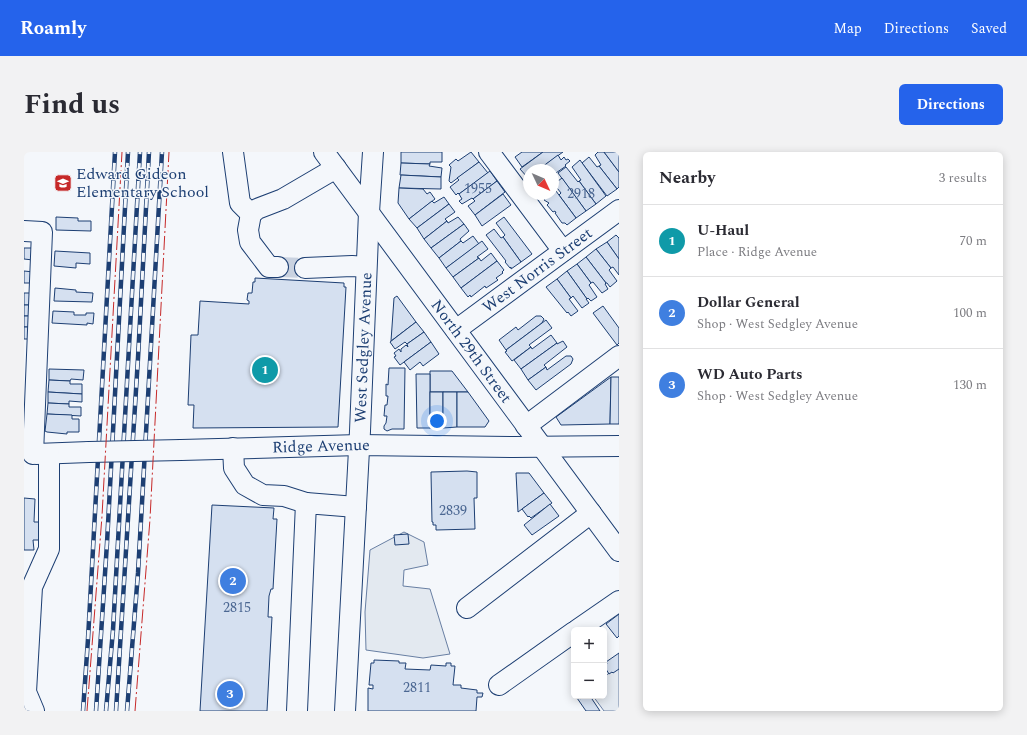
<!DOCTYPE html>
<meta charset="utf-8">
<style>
body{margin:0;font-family:Spectral,serif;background:#f2f2f3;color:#2b2b33}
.controls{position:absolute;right:12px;bottom:12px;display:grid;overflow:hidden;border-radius:6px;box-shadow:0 2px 10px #0003}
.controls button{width:36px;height:36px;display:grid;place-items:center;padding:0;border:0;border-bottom:1px solid #e1e1e2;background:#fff;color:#2b2b33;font:20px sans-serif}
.compass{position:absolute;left:499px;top:12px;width:36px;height:36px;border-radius:50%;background:#fff;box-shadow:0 2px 10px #0003;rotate:134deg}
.you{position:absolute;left:413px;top:269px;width:14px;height:14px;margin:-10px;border:3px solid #fff;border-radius:50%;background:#1a73e8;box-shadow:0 0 0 6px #1a73e833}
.badge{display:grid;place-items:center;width:26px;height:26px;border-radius:50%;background:#2563eb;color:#fff;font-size:13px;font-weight:700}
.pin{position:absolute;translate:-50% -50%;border:2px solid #fff;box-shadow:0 1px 4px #0006}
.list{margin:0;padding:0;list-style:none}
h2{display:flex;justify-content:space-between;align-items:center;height:52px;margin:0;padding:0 16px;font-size:17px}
h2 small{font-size:13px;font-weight:400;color:#7c7c81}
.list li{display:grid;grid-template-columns:26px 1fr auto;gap:12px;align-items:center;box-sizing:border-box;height:72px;padding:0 16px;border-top:1px solid #e1e1e2}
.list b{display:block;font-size:15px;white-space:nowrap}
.list p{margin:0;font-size:13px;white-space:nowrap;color:#7c7c81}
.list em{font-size:13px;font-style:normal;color:#7c7c81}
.map{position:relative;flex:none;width:595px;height:559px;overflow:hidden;border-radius:6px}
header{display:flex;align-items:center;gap:24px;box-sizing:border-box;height:56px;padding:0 20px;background:#2563eb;color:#fff}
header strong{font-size:19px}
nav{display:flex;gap:22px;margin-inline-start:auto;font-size:14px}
.intro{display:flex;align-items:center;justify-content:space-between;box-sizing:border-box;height:96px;padding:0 24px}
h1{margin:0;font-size:28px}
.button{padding:10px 18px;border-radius:6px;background:#2563eb;color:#fff;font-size:14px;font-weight:700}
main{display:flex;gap:24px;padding:0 24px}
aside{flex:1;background:#fff;border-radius:6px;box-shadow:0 2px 10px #0003}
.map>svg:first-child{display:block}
</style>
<header>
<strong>Roamly</strong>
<nav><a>Map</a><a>Directions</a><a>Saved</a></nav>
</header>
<div class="intro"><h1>Find us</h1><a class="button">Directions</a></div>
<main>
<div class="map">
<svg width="595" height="559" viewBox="0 0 595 559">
<rect width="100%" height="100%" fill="#f4f7fb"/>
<g fill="#e3e9f0" stroke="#687fa3">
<path d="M380,380L400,390L404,413L380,418L379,434L406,437L426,502L399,506L342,498L341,460L346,398Z"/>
<path d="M595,514V559H580L569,544H580V525Z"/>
</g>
<g fill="#d5e0f0" stroke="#1d3f73">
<path d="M377,0H418V10H406V12L377,11Z"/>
<path d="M447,0L455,10L427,31L425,29L427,15L425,13L432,7L434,9Z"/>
<path d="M498,0H519L498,15L491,5Z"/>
<path d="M519,0H539L514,18H505V25L504,26L496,17Z"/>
<path d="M574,0H580L595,20V35L593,37L575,14L577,13L571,3Z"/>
<path d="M580,0H595V20Z"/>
<path d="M534,3L537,8L540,5L542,8L544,7L546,9L541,13L542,14L529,23V18H514Z"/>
<path d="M565,5L573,15L575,14L593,37L583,44L558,11Z"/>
<path d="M556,8L582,44L572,52L555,29L557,28L548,15Z"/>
<path d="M455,10L464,21L435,42L434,41L432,43L426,35L435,28L433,26Z"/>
<path d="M377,11L406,12L405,14L418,16L417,25L376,23Z"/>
<path d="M542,15L554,30L555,29L572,52L562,59L534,21Z"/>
<path d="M466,19L473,29L449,47L448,46L438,52L435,49L438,47L435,42Z"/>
<path d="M377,23L417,25V37L375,36Z"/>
<path d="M538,26L562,59L552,66L535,43L537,41L530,32Z"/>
<path d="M473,29L481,40L451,63L444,54L451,49L449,47Z"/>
<path d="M529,35L552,66L543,73L541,71H538L531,61H532L531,59L529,60L523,53L525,51L520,48L521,47L520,42H529Z"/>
<path d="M375,36L399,37L403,42L406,40L411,47L385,67L374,51Z"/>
<path d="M479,42L487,53L458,74L451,63Z"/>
<path d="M420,45L425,52L393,76L385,67L408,49L410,51Z"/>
<path d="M425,52L431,60L421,67L423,69L400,87L393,76Z"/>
<path d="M32,65L54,66V69H67V79L32,78Z"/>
<path d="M434,65L440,72L407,96L400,87L423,69L424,71Z"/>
<path d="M480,65L508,102L497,110L479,85L481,83L472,71Z"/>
<path d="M440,72L445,79L436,87L437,89L415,106L407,96Z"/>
<path d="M470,77L477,86L479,85L497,110L487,117V115L486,116L481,110L482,109L462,83Z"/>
<path d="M592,83L595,86V107L583,90Z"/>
<path d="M449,84L455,92L422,116L415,106L437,89L439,91Z"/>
<path d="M458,89L464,97L453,105L455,106L429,125L422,116Z"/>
<path d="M583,90L595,107V123L589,115L587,116L572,97Z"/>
<path d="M0,96H10L9,108L0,107Z"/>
<path d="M572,97L587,116L585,118L593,129L586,135L583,131H582L562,105Z"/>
<path d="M31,99L66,101V112L52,111V116L30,114Z"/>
<path d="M467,101L473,109L437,136L429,125L455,106L457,109Z"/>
<path d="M562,105L582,131L581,132L584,137L578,141L569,130L567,131L553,112Z"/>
<path d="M473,109L480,118L478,120L479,121L472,126L474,128L462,136L461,134L447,145L446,143L444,145L437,136Z"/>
<path d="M553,112L567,131L565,133L573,145L567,149L564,146L563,147L543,119Z"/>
<path d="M0,119L10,120L9,131H0Z"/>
<path d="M543,119L563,147H562L565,151L558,156L549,144L547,146L533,127Z"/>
<path d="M231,126L320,131V135H322L314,275L169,276L170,253H164L167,183H174L176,149L225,152V149L223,148L224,141H228L229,130H231Z"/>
<path d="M533,127L547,146L545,147L554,159L547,164L544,160L543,161L522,135Z"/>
<path d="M31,136L52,138V140L69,141L68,150L30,149Z"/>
<path d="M0,141H10L9,153H0Z"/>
<path d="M373,144L392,170L367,189L370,146Z"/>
<rect x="0" y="153" width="9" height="11"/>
<path d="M579,154L595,176V191L593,193L569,161Z"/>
<path d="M29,159L50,160V163H62V161H70L69,172L63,171V173L28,171Z"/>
<path d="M0,164H9L8,175H0Z"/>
<path d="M512,164H517L520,167L518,171L482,198L475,188L492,175L494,178Z"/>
<path d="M522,168L528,176L505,193L507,195L488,209L481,200L483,199L482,198Z"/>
<path d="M392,170L400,180L383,192L381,190L371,197L366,190Z"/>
<rect x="0" y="175" width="8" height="12"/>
<path d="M400,180L407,190L376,213L370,205L372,204L370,201L375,197L377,200V197L382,193L384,195L383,192Z"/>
<path d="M527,183L533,191L497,217L490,208L507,195L508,197Z"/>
<path d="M539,189L543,195L520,213L522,215L504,228L497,217L533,191V192Z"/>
<path d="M407,190L415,202L399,214L396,210L386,218L380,210Z"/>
<path d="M542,204H547L549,207L547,212L512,238L504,228L522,215L523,218Z"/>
<path d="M365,216H381L380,277H368L363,279L360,277V274L362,271L363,264H360L361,253H363L364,244H362V232L364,233Z"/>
<path d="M25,217L60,218L59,228L47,227L46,229L25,228Z"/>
<path d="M406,219H428L444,240H406Z"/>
<path d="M392,222H406V276H393Z"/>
<path d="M587,225L586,272L537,273L532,265Z"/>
<path d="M587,225H595V272H586Z"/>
<path d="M25,228L46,229V232H58V242L24,240Z"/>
<path d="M24,240L58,242V250L45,249V252L24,251Z"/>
<rect x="406" y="240" width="13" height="36"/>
<path d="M419,240H433V275L419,276Z"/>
<path d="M433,240H444L465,269L461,275H433Z"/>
<path d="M24,251L45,252V255H57V264L23,262Z"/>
<path d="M23,262L48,263V267H55V280H43V282L23,280L21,279Z"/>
<path d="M443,319L453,320V346H450L451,377L412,378V373H409V370H408L407,320Z"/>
<path d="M492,321H505L520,341L494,360Z"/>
<path d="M520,341L528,351L507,366L505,364L504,365L498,357Z"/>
<path d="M0,346L11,347L10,370H17V388H9L10,398H0Z"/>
<path d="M526,352L535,364L508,383L500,373Z"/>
<path d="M188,353L250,356L249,367H253L249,437H247L245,444L244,465H248L243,559H176Z"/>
<path d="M384,382L385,392L371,393L370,383Z"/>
<path d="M595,462V484L593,486L582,472Z"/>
<path d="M595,501V517L589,521L588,520L585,522L580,514L583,512L582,510Z"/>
<path d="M350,508L375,509V511H382L381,517L406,518L407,513L422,514V511H427V514H431L429,533H437V536L453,538V541H459L458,545H453L452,559H344V536L349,537V533H345L347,511H350Z"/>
<path d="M560,544H566L576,559H562L553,546L555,545L556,547Z"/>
</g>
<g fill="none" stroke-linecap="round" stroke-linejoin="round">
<path stroke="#c9d2e0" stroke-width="20" stroke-dasharray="20 10" stroke-linecap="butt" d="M254,115L281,116"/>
<defs>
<g id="minor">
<path d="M209,0L216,51L227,62"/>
<path id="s1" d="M300,0L595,399"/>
<path d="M465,0L539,99"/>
<path d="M0,79L18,80L9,302"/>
<path d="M254,115H245L226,90L224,78L227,62L233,57L259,47L312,16"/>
<path d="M281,116L328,114L342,115"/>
<path id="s2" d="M432,178L595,58"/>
<path d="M502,274L595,204"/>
<path d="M209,296L210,316L221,333L239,343L260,344L282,351"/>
<path id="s3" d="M157,298L335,293L490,295L595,294"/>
<path d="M12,302L65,300"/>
<path d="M443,456L567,361"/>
<path d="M553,478L595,449"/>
<path d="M475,533L550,480"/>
<path d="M10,559L2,540L8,435L25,397V302"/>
<path d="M273,559L282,351L332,355"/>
<path id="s4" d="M321,559L336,279L345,60L349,0"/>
</g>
</defs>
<use href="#minor" stroke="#1d3f73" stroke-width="22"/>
<use href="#minor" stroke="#f4f7fb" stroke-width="20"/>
<defs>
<g id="rail">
<path d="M59,559L64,487L91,0"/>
<path d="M72,559L83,391L104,0"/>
<path d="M82,559L89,478L116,0"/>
<path d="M92,559L114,206L125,0"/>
<path d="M103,559L114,421L138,0"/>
</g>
</defs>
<use href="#rail" stroke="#1d3f73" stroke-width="4.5"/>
<use href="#rail" stroke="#f4f7fb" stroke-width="3" stroke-dasharray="9" stroke-linecap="butt"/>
<defs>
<path id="minor-bridge" d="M65,300L157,298"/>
</defs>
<use href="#minor-bridge" stroke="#1d3f73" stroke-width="22" stroke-linecap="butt"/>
<use href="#minor-bridge" stroke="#f4f7fb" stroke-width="20"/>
<g stroke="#c62828" stroke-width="1" stroke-dasharray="14 3 2 3" stroke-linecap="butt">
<path d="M63,559L78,364L98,0"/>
<path d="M111,559L126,367L145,0"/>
</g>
</g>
<defs>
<symbol id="school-square" viewBox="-11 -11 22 22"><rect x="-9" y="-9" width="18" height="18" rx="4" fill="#c62828" stroke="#f4f7fb"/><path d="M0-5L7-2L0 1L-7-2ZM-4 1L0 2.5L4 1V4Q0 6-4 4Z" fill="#fff"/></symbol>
</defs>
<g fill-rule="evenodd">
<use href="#school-square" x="29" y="21" width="20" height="20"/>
</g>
<g text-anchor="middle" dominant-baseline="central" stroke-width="3" stroke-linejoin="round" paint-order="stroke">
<g font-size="14" fill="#4b6792">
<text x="454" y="36">1955</text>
<text x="557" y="41">2918</text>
<text x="429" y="358">2839</text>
<text x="213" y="455">2815</text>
<text x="393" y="535">2811</text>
</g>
<g font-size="16" fill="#1d3f73" stroke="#f4f7fb" text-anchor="start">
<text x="52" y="22">Edward Gideon<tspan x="52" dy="18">Elementary School</tspan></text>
</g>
<g font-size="16" fill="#1d3f73" stroke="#f4f7fb">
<text stroke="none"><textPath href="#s2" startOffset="101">West Norris Street</textPath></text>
<text stroke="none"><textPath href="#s4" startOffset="364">West Sedgley Avenue</textPath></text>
<text stroke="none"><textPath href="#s1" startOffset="248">North 29th Street</textPath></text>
<text stroke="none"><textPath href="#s3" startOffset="140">Ridge Avenue</textPath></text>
</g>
</g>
</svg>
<div class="controls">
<button>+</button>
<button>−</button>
</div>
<svg class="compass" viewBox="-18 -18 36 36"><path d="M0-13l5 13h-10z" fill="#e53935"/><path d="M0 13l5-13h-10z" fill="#7c7c81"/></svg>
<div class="you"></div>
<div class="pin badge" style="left:241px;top:218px;background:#0f9aa8">1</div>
<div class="pin badge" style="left:209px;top:429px;background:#3f7fe0">2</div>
<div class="pin badge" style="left:206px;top:542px;background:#3f7fe0">3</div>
</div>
<aside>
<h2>Nearby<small>3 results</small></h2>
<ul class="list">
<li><span class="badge" style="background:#0f9aa8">1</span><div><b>U-Haul</b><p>Place · Ridge Avenue</p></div><em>70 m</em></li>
<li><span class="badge" style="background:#3f7fe0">2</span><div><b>Dollar General</b><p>Shop · West Sedgley Avenue</p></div><em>100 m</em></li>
<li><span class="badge" style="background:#3f7fe0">3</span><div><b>WD Auto Parts</b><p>Shop · West Sedgley Avenue</p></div><em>130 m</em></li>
</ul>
</aside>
</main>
